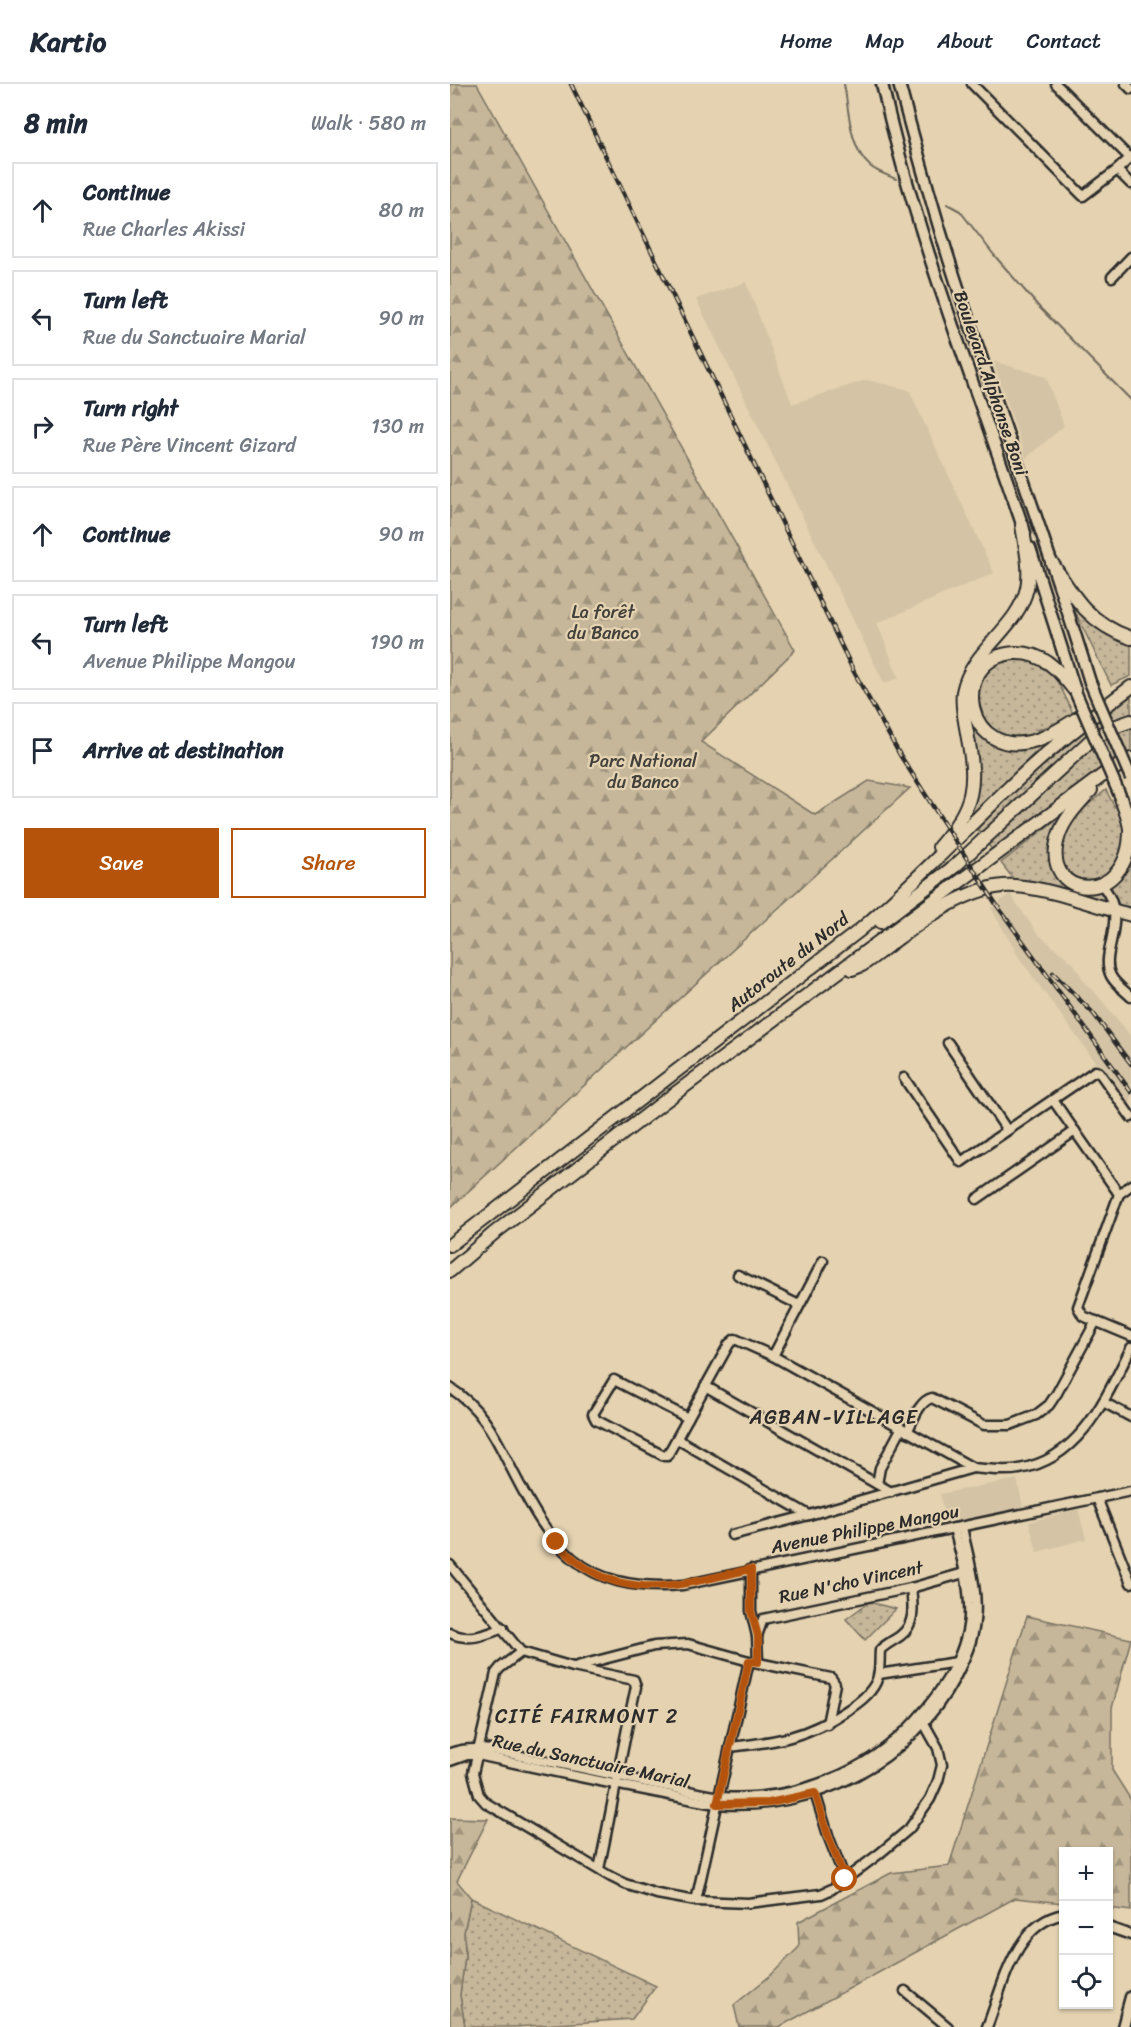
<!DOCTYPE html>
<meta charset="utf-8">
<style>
body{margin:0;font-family:Sriracha,sans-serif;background:#f6f6f7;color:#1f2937}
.controls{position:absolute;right:18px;bottom:18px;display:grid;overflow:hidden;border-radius:0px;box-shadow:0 2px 4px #0004}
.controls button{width:54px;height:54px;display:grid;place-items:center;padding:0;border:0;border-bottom:2px solid #e0e1e3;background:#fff;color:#1f2937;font:30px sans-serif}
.stop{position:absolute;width:18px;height:18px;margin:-14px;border:4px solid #b45309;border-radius:50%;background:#fff}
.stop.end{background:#b45309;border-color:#fff;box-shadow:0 2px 6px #0008}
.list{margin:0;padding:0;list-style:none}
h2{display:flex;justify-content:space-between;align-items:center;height:78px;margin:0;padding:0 24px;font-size:26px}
h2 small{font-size:20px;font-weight:400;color:#747a83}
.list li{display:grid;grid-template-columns:39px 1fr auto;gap:18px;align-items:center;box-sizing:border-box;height:96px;margin:0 12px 12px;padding:0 12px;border:2px solid #e0e1e3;border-radius:0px}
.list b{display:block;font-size:22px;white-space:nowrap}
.list p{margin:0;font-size:20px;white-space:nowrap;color:#747a83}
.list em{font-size:20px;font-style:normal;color:#747a83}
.actions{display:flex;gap:12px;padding:18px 24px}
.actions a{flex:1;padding:14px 0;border:2px solid #b45309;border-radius:0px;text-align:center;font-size:21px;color:#b45309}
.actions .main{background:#b45309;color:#fff}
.icon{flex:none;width:33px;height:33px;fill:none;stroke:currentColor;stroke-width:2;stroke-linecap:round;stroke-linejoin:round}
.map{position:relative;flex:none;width:681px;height:1943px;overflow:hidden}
header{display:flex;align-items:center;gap:36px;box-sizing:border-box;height:84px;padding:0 30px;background:#fff;border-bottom:2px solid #e0e1e3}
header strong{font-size:28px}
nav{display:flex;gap:33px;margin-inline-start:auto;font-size:21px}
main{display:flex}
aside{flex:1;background:#fff}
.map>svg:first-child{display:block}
</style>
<header>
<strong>Kartio</strong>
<nav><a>Home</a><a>Map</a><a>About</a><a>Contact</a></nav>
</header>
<main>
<aside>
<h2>8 min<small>Walk · 580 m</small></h2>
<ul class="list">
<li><svg class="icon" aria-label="ahead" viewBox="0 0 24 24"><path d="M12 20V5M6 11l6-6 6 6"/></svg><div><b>Continue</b><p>Rue Charles Akissi</p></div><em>80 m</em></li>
<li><svg class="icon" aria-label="left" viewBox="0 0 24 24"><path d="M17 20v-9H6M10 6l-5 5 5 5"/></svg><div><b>Turn left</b><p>Rue du Sanctuaire Marial</p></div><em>90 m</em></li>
<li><svg class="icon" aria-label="right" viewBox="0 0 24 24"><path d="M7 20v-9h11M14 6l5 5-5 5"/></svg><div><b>Turn right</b><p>Rue Père Vincent Gizard</p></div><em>130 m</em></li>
<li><svg class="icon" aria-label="ahead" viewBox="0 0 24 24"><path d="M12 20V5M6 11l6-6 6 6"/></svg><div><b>Continue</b></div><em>90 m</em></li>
<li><svg class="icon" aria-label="left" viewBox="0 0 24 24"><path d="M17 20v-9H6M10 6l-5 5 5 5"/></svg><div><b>Turn left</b><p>Avenue Philippe Mangou</p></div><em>190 m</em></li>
<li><svg class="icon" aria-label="arrive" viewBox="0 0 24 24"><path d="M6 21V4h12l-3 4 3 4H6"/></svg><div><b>Arrive at destination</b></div></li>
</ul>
<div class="actions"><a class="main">Save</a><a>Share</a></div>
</aside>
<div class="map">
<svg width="681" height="1943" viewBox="0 0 681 1943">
<defs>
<pattern id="grass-dots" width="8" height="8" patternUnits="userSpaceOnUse" patternTransform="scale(1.5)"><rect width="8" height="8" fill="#c6b79a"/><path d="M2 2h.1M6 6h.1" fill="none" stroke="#a1957e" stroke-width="1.8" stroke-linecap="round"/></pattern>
<pattern id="forest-firs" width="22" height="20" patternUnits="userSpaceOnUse" patternTransform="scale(1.5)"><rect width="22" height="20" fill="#c6b79a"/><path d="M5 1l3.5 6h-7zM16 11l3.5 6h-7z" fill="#a1957e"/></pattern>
</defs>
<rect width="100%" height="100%" fill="#e4d2b0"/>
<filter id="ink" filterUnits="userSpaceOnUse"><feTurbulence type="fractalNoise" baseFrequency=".0167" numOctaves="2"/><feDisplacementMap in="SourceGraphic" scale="12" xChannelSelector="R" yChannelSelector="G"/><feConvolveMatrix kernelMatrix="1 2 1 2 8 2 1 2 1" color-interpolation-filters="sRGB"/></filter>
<g filter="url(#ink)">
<g fill="#d4c4a5">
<path d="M296,198L342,320L416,296L459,306L544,489L427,539L449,594L434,599L246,215Z"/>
<path d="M543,277L596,293L614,342L576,374Z"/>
<path d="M560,810L587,849L624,880L637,902L644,907L681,952V1027L570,875L541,824Z"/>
<path d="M567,1395L573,1423L496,1439L490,1410Z"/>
<path d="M628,1425L636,1455L587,1468L579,1438Z"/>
</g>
<g fill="url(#grass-dots)" stroke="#787162" stroke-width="1.5">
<path d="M627,526L647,544L681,557V592L661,601L625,528Z"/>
<path d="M572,572C605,584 610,600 623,630L602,641L587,646L594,660L520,732C532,698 526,674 519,639L528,629C525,612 529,586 548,578C555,575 564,574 572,572Z"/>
<path d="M681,609V669L542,766L527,744L580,688Z"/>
<path d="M656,706L663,720L681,741V825L565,797L551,779L617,727L628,729Z"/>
<path d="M419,1518L446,1525L415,1556L396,1535Z"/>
<path d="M21,1814L206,1902L182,1935L64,1943H15L10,1911L15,1872L14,1848Z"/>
</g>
<g fill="url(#forest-firs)" stroke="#787162" stroke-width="1.5">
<path d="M0,0H27L345,566L251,658L365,731L419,697L460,704L0,1124Z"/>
<path d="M577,1532L681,1555L662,1624V1686L681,1716V1827L659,1824L658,1768H614L613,1819L565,1814L329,1943H289L284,1921L321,1891L349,1863L348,1838L441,1789L499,1782Z"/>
<path d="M0,1734L38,1735L7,1797L21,1814L14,1848L15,1872L10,1911L15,1943H0Z"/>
</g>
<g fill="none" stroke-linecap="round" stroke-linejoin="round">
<g stroke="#6f695c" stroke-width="2">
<path d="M394,0C399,25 399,64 420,82C427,88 437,91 446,95"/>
<path d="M497,120L510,127L544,171L589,223L681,316"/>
</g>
<defs>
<g id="minor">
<path d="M522,0L633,112L667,86L681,73"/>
<path d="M606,0L680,74"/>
<path d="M676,0L681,5"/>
<path d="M667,86L681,100"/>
<path d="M662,193L681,173"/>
<path d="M652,801C681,835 648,869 661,892C665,900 675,907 681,913"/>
<path d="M498,959L557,1046"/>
<path d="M454,994L511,1078L645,987L649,988L681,1033"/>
<path d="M603,1016L669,1110"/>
<path d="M681,1101L669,1110L628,1223L633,1232L681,1252"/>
<path d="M527,1115L625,1047"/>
<path d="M288,1191L349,1221"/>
<path d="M323,1272L373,1177"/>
<path d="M164,1296L238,1334L217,1372H214L146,1336L143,1330Z"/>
<path d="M255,1302L441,1408"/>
<path d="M0,1304C29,1322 44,1349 58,1378C101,1463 129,1509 233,1501L681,1407"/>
<path d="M653,1318L681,1333"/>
<path d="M238,1334L279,1260L285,1255L323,1272L523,1384C538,1385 554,1388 569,1385C631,1375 656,1313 681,1264"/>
<path d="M457,1348C463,1337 469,1317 482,1314L534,1341H560L586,1331L599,1321L607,1309L646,1237"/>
<path d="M227,1355L359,1431L523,1384"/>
<path d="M427,1400L430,1384L451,1345"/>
<path d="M647,1414L681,1499"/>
<path d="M282,1451L359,1431"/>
<path d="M0,1481L71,1568L123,1583L184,1596L186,1603C172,1664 162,1724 149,1785"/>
<path d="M301,1485V1527L307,1552L308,1578"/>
<path d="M0,1549C19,1558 35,1551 53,1544"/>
<path d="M307,1552L313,1535L461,1504L514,1489"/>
<path d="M71,1568L50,1584L46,1589L23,1689L29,1711L36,1719L161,1793L175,1800L207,1810L246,1817L298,1819L371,1810L382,1805L429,1770L459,1745L480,1715L488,1697L492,1681L488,1664L470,1632"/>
<path d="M127,1582L204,1562L238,1560L299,1577L381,1594L385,1600L377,1640"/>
<path d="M429,1590L507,1578"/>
<path d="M280,1663C326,1658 357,1653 396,1627C407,1620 420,1611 426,1598C431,1588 429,1577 430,1566C436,1560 443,1557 450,1552C466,1540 463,1522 461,1504"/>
<path d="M0,1669C28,1659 60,1670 89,1676C133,1683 177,1695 222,1703C238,1707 255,1711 271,1713C343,1718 417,1690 466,1636C494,1606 522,1563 519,1520C518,1494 510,1469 504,1444"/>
<path d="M0,1677L17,1671H28C87,1684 146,1697 205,1708C226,1712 247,1718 268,1720C364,1728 461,1678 506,1592C515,1574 523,1557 525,1537C529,1506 518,1473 512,1443"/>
<path d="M365,1709L379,1754L395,1795"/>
<path d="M246,1817L299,1577"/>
<path d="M658,1843L681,1851"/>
<path d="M455,1907L498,1943"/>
<path d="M537,1943C553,1903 564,1839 614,1830"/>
</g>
<g id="major">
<path d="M432,0C466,154 525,300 575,449"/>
<path d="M449,0C466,63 483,126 503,188C547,325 598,460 640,598"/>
<path d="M580,464L624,603"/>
<path d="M673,1943L681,1913"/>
</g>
<g id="highway">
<path d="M602,479C624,514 640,540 681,554"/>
<path d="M625,607C609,586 593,568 565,569C496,573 514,685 592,654C605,649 617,641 628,634"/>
<path d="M641,706C629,720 615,733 609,751C587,817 681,825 680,745C679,735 674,724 671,714"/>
<path d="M489,763C525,722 527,701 517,649C515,636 511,622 513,608C521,566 568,545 577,504C581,484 575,461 572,441"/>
<path d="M431,838L505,782L641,656L661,644L681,637"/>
<path d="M402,885L412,881C453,852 513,798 565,802C604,805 643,822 681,831"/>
<path d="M0,1161L410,846C469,796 521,738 578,686C610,656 646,629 681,603"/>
<path d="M0,1187L43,1150L211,1020L653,691L681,675"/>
</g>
</defs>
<use href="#minor" stroke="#2b2b2b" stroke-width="13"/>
<use href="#major" stroke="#2b2b2b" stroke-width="15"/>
<use href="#highway" stroke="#2b2b2b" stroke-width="16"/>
<use href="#minor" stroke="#e4d2b0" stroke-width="8"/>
<use href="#major" stroke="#e4d2b0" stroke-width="10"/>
<use href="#highway" stroke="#e4d2b0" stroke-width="12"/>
<defs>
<g id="rail">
<path d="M121,0L404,588L450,671L546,820L681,1008"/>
<path d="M603,889L643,929L681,980"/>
</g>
</defs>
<use href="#rail" stroke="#2b2b2b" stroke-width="4.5"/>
<use href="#rail" stroke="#e4d2b0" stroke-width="2" stroke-dasharray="7" stroke-linecap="butt"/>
<defs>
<g id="major-bridge">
<path d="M640,598L681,694"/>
<path d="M625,607L671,714"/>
</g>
</defs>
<use href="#major-bridge" stroke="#2b2b2b" stroke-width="15" stroke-linecap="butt"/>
<use href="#major-bridge" stroke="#e4d2b0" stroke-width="10"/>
</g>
</g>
<g fill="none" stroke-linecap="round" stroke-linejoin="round" filter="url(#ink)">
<path stroke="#b45309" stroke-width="8" d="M106,1458C164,1523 227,1502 301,1485V1527L308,1552V1578L299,1577L267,1720L319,1719L365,1709L379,1754L395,1795"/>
</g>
<g text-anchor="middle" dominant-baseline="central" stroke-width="4.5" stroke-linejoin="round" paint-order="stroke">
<g font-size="18" fill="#2b2b2b" stroke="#e4d2b0">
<text transform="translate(541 299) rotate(71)">Boulevard Alphonse Boni</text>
<text transform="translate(338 878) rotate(-38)">Autoroute du Nord</text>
<text transform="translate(415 1445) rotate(-11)">Avenue Philippe Mangou</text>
<text transform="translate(401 1498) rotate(-12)">Rue N'cho Vincent</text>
<text transform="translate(141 1677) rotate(12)">Rue du Sanctuaire Marial</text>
</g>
<g font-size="18" fill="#42403c" stroke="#e4d2b0">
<text x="153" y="528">La forêt<tspan x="153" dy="21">du Banco</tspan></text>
<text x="193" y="677">Parc National<tspan x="193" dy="21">du Banco</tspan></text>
</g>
<g font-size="20" letter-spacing="1.5" fill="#2b2b2b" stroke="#e4d2b0">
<text x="384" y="1333">AGBAN-VILLAGE</text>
<text x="137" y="1632">CITÉ FAIRMONT 2</text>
</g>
</g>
</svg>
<div class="controls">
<button>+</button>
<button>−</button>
<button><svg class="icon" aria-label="locate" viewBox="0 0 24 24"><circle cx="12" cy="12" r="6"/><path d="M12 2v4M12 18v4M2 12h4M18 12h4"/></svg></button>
</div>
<div class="stop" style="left:395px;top:1795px"></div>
<div class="stop end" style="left:106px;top:1458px"></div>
</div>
</main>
